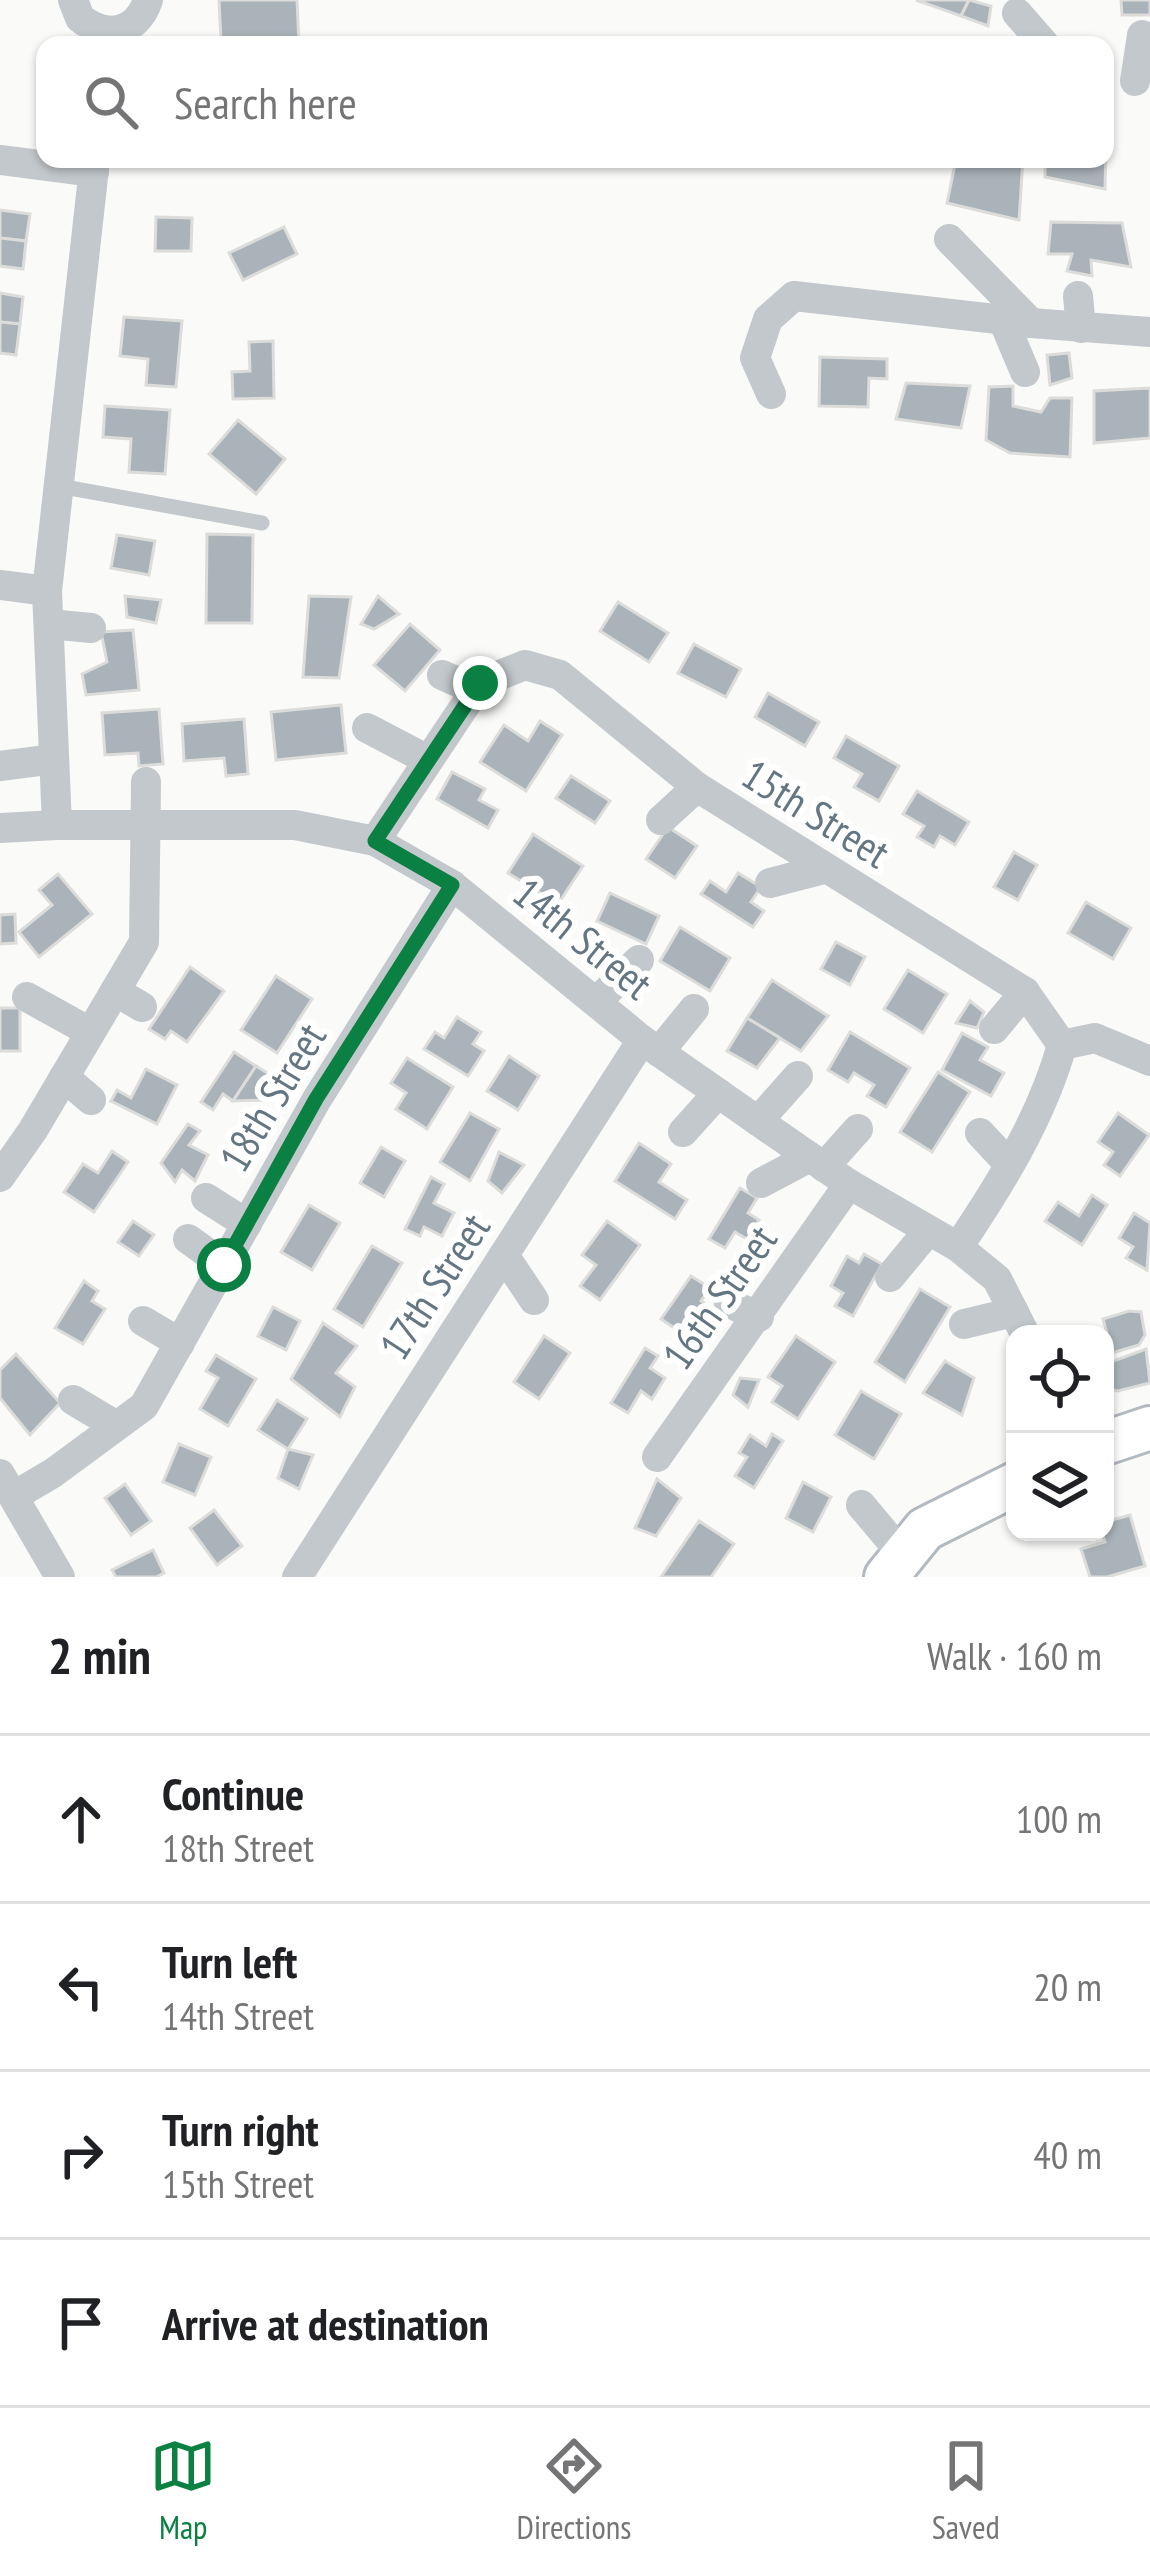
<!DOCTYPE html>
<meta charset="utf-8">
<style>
body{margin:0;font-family:"PT Sans Narrow",sans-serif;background:#f6f6f6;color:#202124}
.controls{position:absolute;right:36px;bottom:36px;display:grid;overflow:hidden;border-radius:24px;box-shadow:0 3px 9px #0004}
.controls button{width:108px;height:108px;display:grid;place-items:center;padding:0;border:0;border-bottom:3px solid #e0e0e0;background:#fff;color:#202124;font:60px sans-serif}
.stop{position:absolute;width:36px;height:36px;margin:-27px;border:9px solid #0b8043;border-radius:50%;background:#fff}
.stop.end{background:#0b8043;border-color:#fff;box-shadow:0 3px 12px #0008}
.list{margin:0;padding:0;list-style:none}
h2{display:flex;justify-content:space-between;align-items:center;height:156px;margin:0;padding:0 48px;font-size:51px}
h2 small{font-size:39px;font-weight:400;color:#757577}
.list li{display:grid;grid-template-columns:78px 1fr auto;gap:36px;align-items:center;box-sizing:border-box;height:168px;padding:0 48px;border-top:3px solid #e0e0e0}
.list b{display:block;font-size:45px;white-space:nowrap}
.list p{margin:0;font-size:39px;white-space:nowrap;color:#757577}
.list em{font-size:39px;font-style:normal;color:#757577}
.icon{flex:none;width:66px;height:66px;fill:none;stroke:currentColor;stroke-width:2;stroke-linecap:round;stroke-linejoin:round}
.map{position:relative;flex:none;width:1150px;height:1577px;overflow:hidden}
.search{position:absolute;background:#fff;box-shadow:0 3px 9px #0004;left:36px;right:36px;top:36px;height:132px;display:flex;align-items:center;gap:30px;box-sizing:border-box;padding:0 42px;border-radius:24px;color:#757577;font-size:45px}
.sheet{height:828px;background:#fff}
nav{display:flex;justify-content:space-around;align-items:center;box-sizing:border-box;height:168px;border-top:3px solid #e0e0e0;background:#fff;font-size:33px;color:#757577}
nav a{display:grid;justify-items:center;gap:6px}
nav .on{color:#0b8043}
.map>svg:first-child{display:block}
</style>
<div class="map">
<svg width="1150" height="1577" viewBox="0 0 1150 1577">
<rect width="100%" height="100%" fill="#fafaf8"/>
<g fill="#aab3b9" stroke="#dcdcda" stroke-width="3">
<path d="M219,0H297L299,45H259V39L221,40Z"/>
<path d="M916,0H969L961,16Z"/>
<path d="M969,0L991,6L988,26L961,16Z"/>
<path d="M1121,0H1150V15H1122Z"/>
<path d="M1106,149L1105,189L1045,177V159H1105Z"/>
<path d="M956,159H1023L1019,220L947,203Z"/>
<path d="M0,210L30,214L26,241L0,238Z"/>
<path d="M156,217L192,218L191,251H155Z"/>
<path d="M1051,222L1122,223L1131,267L1091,260L1092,276L1067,271L1072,254H1048Z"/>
<path d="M284,227L297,254L243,280L229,253Z"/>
<path d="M0,238L26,241L23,269L0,266Z"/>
<path d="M0,293L23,297L20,324L0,322Z"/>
<path d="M124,317L182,321L176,387L146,385L148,359L120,356Z"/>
<path d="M0,322L20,324L16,355L0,353Z"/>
<path d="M273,341L274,398L233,399L232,372L250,371L249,342Z"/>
<path d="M1069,353L1072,378L1050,385L1047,355Z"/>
<path d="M820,357L887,359V379L869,378L868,407L819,406Z"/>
<path d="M906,383L970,386L961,428L896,419Z"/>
<path d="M1013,386V406L1041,412L1050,398H1072L1070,457L1010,453L986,440L989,387Z"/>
<path d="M1150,388V438L1094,443V391Z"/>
<path d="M105,406L170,410L165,474L129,472L131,439L103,437Z"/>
<path d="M238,420L285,459L256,494L209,454Z"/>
<path d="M207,534L253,535L252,623H206Z"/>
<path d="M117,535L155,541L149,575L111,568Z"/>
<path d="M125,596L161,600L156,623L127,617Z"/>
<path d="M309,596L351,597L339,678L303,677Z"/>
<path d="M378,596L399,614L374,629L361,624Z"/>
<path d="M618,602L668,633L649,662L600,631Z"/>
<path d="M410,624L440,650L405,691L374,665Z"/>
<path d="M133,630L139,690L86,695L82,674L107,662L101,632Z"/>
<path d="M694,644L741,669L726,697L678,673Z"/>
<path d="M768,693L819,722L805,746L755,717Z"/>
<path d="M341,705L346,753L276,760L271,712Z"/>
<path d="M159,709L163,764L139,766L138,753L105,755L102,713Z"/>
<path d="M244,719L248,774L226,776L224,758L184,761L182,724Z"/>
<path d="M540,721L562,735L526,791L480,762L504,725L528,741Z"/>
<path d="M846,736L899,766L879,801L854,787L862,774L834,758Z"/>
<path d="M452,772L485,789L479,800L498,810L488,828L437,799Z"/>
<path d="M571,776L610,801L595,823L556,798Z"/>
<path d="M917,791L969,822L955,845L940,836L934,847L917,837L924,826L903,814Z"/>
<path d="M668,827L697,846L675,878L646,859Z"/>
<path d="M533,834L583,866L558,904L508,873Z"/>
<path d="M1014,852L1037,865L1018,900L994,887Z"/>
<path d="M738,873L761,887L751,902L764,911L753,927L701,894L710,881L726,892Z"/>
<path d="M58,874L92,914L39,957L19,932L52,905L39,890Z"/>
<path d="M610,893L659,916L646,944L597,921Z"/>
<path d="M1086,902L1131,928L1113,959L1068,933Z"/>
<path d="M15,914L16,943L0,944V915Z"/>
<path d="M680,927L730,958L710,991L660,961Z"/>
<path d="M836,942L865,957L850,985L821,969Z"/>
<path d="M190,967L224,991L187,1042L171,1031L165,1039L149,1029Z"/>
<path d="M908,970L947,994L923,1033L884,1009Z"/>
<path d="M276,976L312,999L277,1053L241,1030Z"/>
<path d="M772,980L828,1016L801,1051L747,1018Z"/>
<path d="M970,1001L984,1012L977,1028L956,1023Z"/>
<rect x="0" y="1008" width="20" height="43"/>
<path d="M457,1017L481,1032L473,1044L484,1051L468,1076L424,1049L435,1032L444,1038Z"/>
<path d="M747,1018L780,1038L757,1068L727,1051Z"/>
<path d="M850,1032L910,1068L886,1107L867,1096L874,1085L854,1073L848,1082L828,1070Z"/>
<path d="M962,1033L988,1047L980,1060L1004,1073L991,1096L942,1070Z"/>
<path d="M234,1052L256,1066L233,1101L223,1094L213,1110L201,1102Z"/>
<path d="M509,1056L539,1076L518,1110L487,1091Z"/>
<path d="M407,1058L453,1087L427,1129L396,1109L406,1093L391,1083Z"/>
<path d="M256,1066L287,1085L268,1100L233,1101Z"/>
<path d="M146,1069L177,1085L157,1124L111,1101L117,1090L131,1098Z"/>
<path d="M938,1072L970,1092L932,1152L900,1132Z"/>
<path d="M470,1113L499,1129L470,1181L440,1162Z"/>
<path d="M1118,1113L1149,1135L1120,1176L1104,1165L1113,1152L1098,1142Z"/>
<path d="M188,1124L200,1131L189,1145L208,1155L195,1181L182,1170L175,1182L161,1163Z"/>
<path d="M639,1143L671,1164L659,1182L687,1200L675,1219L615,1181Z"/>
<path d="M381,1147L405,1161L384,1197L360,1183Z"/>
<path d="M112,1151L128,1162L94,1212L64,1192L83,1164L98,1173Z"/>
<path d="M499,1152L524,1165L502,1193L488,1181Z"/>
<path d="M431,1177L444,1184L434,1203L454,1213L442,1236L424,1227L420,1236L405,1229Z"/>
<path d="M740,1188L757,1198L748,1213L759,1220L747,1239L735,1232L725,1248L709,1239Z"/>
<path d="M1092,1195L1107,1205L1082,1245L1045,1221L1058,1202L1079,1216Z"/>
<path d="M309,1205L340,1223L312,1270L281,1252Z"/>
<path d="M1134,1213L1150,1223L1147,1270L1126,1258L1133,1247L1119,1238Z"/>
<path d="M133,1221L154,1235L139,1256L118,1242Z"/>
<path d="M607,1221L640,1245L600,1300L580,1286L596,1265L582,1255Z"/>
<path d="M372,1246L402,1263L363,1327L334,1309Z"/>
<path d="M864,1254L882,1264L853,1316L835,1306L843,1293L831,1286L847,1256L859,1263Z"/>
<path d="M691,1276L710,1288L701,1301L722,1316L701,1346L661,1319Z"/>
<path d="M84,1281L98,1291L92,1301L105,1309L83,1344L55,1328Z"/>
<path d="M920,1289L950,1307L905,1382L875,1362Z"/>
<path d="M273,1307L300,1321L286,1350L258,1336Z"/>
<path d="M1129,1311L1141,1312L1145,1335L1139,1345L1112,1353L1103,1319Z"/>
<path d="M323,1323L357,1346L336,1373L355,1387L340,1417L291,1379Z"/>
<path d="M544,1336L570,1353L539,1399L514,1382Z"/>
<path d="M796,1336L835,1362L798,1419L772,1402L782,1386L768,1377Z"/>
<path d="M645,1348L658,1356L650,1368L665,1378L652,1399L641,1391L628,1413L611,1403Z"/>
<path d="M1146,1349L1150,1383L1118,1391L1105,1388V1364Z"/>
<path d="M16,1354L60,1403L30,1435L0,1398V1370Z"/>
<path d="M216,1355L256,1379L228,1426L200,1409L218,1378L206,1371Z"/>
<path d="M945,1361L974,1378L962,1415L923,1393Z"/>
<path d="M740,1378L759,1380L748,1407L733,1395Z"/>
<path d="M861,1391L901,1414L874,1459L835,1435Z"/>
<path d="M277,1400L307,1419L288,1449L258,1430Z"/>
<path d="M772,1434L783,1441L754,1488L735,1476L747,1457L739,1453L750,1435L766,1446Z"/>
<path d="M179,1444L211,1457L195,1495L163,1482Z"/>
<path d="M288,1449L313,1455L299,1489L278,1478Z"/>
<path d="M657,1479L681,1498L656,1536L635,1528Z"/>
<path d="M803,1482L831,1497L813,1532L786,1518Z"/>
<path d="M125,1484L151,1521L131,1535L105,1498Z"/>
<path d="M214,1510L242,1546L217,1565L190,1528Z"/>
<path d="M1130,1515L1145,1566L1107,1577H1090L1081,1549L1105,1542L1102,1532L1105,1522Z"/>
<path d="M699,1521L734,1544L711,1577H661Z"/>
<path d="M153,1550L164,1573L156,1577H116L112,1570Z"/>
</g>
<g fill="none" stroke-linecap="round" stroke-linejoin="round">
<defs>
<g id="secondary">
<path d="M1105,1443L1150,1428"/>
<path d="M886,1577L925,1529L1015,1484"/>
</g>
</defs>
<use href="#secondary" stroke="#b3babf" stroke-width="48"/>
<path stroke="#c3c8cc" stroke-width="15" d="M59,486L262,523"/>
<g stroke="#c3c8cc" stroke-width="30">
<path d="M73,0L80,18C107,40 137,33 148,0"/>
<path d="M1017,13L1045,45"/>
<path d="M1135,81L1142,35"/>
<path d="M0,160L94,172"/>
<path d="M949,239L1031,323"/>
<path d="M1078,296L1081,328"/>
<path d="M1003,320L1025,372"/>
<path d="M771,394L755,358L768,319L794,296L1031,323L1150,332"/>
<path d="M0,585L47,591"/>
<path d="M49,624L91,628"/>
<path d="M442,675L476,690"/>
<path d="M367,728L428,760"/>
<path d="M0,766L54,759"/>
<path d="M661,820L697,787"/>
<path d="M57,825L47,591L95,159"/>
<path d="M0,828L57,825H295L375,841L452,885L642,1040L758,1121L849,1184L958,1247L997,1279L1025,1334"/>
<path d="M375,841L480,683L525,665L560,675L697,787L1025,992L1062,1045C1042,1117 1000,1185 958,1247"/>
<path d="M770,883L824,869"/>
<path d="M115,991L142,1007"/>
<path d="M27,997L90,1032"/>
<path d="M596,1002L639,960"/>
<path d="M994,1029L1025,992"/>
<path d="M1062,1045L1095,1038L1150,1061"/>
<path d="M659,1052L694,1009"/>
<path d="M64,1077L91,1100"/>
<path d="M758,1121L798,1076"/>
<path d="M683,1132L718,1093"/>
<path d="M980,1133L1008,1163"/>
<path d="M824,1167L858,1129"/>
<path d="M0,1177L33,1130L144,942L146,782"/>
<path d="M761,1183L810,1157"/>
<path d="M206,1198L247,1224"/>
<path d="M188,1239L224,1265"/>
<path d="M504,1255L534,1300"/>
<path d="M890,1277L928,1231"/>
<path d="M729,1303L759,1317"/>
<path d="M143,1321L180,1343"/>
<path d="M964,1324L1014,1312"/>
<path d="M73,1400L115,1425"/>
<path d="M657,1457L849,1184"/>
<path d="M0,1474L60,1577"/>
<path d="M14,1496L53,1473L144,1406L317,1099L452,885"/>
<path d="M861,1505L903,1555"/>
<path d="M297,1577L642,1040"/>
</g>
<use href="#secondary" stroke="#fff" stroke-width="42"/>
</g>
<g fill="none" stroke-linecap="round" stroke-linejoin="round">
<path stroke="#0b8043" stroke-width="15" d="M224,1265L316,1099L452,885L375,841L480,683"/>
</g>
<g text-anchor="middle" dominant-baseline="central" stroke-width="12" stroke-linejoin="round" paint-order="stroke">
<g font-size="42" fill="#657683" stroke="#fff">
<text transform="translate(816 813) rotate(32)">15th Street</text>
<text transform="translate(583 938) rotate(39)">14th Street</text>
<text transform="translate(272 1097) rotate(-59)">18th Street</text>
<text transform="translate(434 1286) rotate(-57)">17th Street</text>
<text transform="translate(719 1297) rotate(-55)">16th Street</text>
</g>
</g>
</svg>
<div class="controls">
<button><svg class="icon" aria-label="locate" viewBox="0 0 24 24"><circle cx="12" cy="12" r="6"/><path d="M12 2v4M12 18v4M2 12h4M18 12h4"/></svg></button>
<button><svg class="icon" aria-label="layers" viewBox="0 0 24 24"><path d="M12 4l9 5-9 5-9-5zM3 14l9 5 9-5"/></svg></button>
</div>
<div class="stop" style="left:224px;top:1265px"></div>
<div class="stop end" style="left:480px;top:683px"></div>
<div class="search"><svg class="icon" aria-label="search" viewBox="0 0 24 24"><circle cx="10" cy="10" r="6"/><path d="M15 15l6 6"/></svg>Search here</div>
</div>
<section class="sheet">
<h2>2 min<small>Walk · 160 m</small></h2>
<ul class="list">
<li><svg class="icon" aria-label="ahead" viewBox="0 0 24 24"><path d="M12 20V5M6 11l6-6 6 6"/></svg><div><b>Continue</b><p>18th Street</p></div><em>100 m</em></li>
<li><svg class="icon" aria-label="left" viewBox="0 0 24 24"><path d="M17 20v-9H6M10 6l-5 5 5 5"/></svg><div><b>Turn left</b><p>14th Street</p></div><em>20 m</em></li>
<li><svg class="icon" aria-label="right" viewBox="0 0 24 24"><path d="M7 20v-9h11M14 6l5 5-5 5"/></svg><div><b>Turn right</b><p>15th Street</p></div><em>40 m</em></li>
<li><svg class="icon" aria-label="arrive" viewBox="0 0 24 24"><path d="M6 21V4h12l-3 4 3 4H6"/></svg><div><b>Arrive at destination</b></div></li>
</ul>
</section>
<nav>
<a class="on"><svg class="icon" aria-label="map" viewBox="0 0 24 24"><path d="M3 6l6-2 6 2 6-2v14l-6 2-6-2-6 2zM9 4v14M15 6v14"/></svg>Map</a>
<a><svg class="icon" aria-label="directions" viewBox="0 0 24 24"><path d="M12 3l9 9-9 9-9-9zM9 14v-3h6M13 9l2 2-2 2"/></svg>Directions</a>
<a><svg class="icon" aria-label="saved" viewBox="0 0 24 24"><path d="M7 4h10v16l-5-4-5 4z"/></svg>Saved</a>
</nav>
